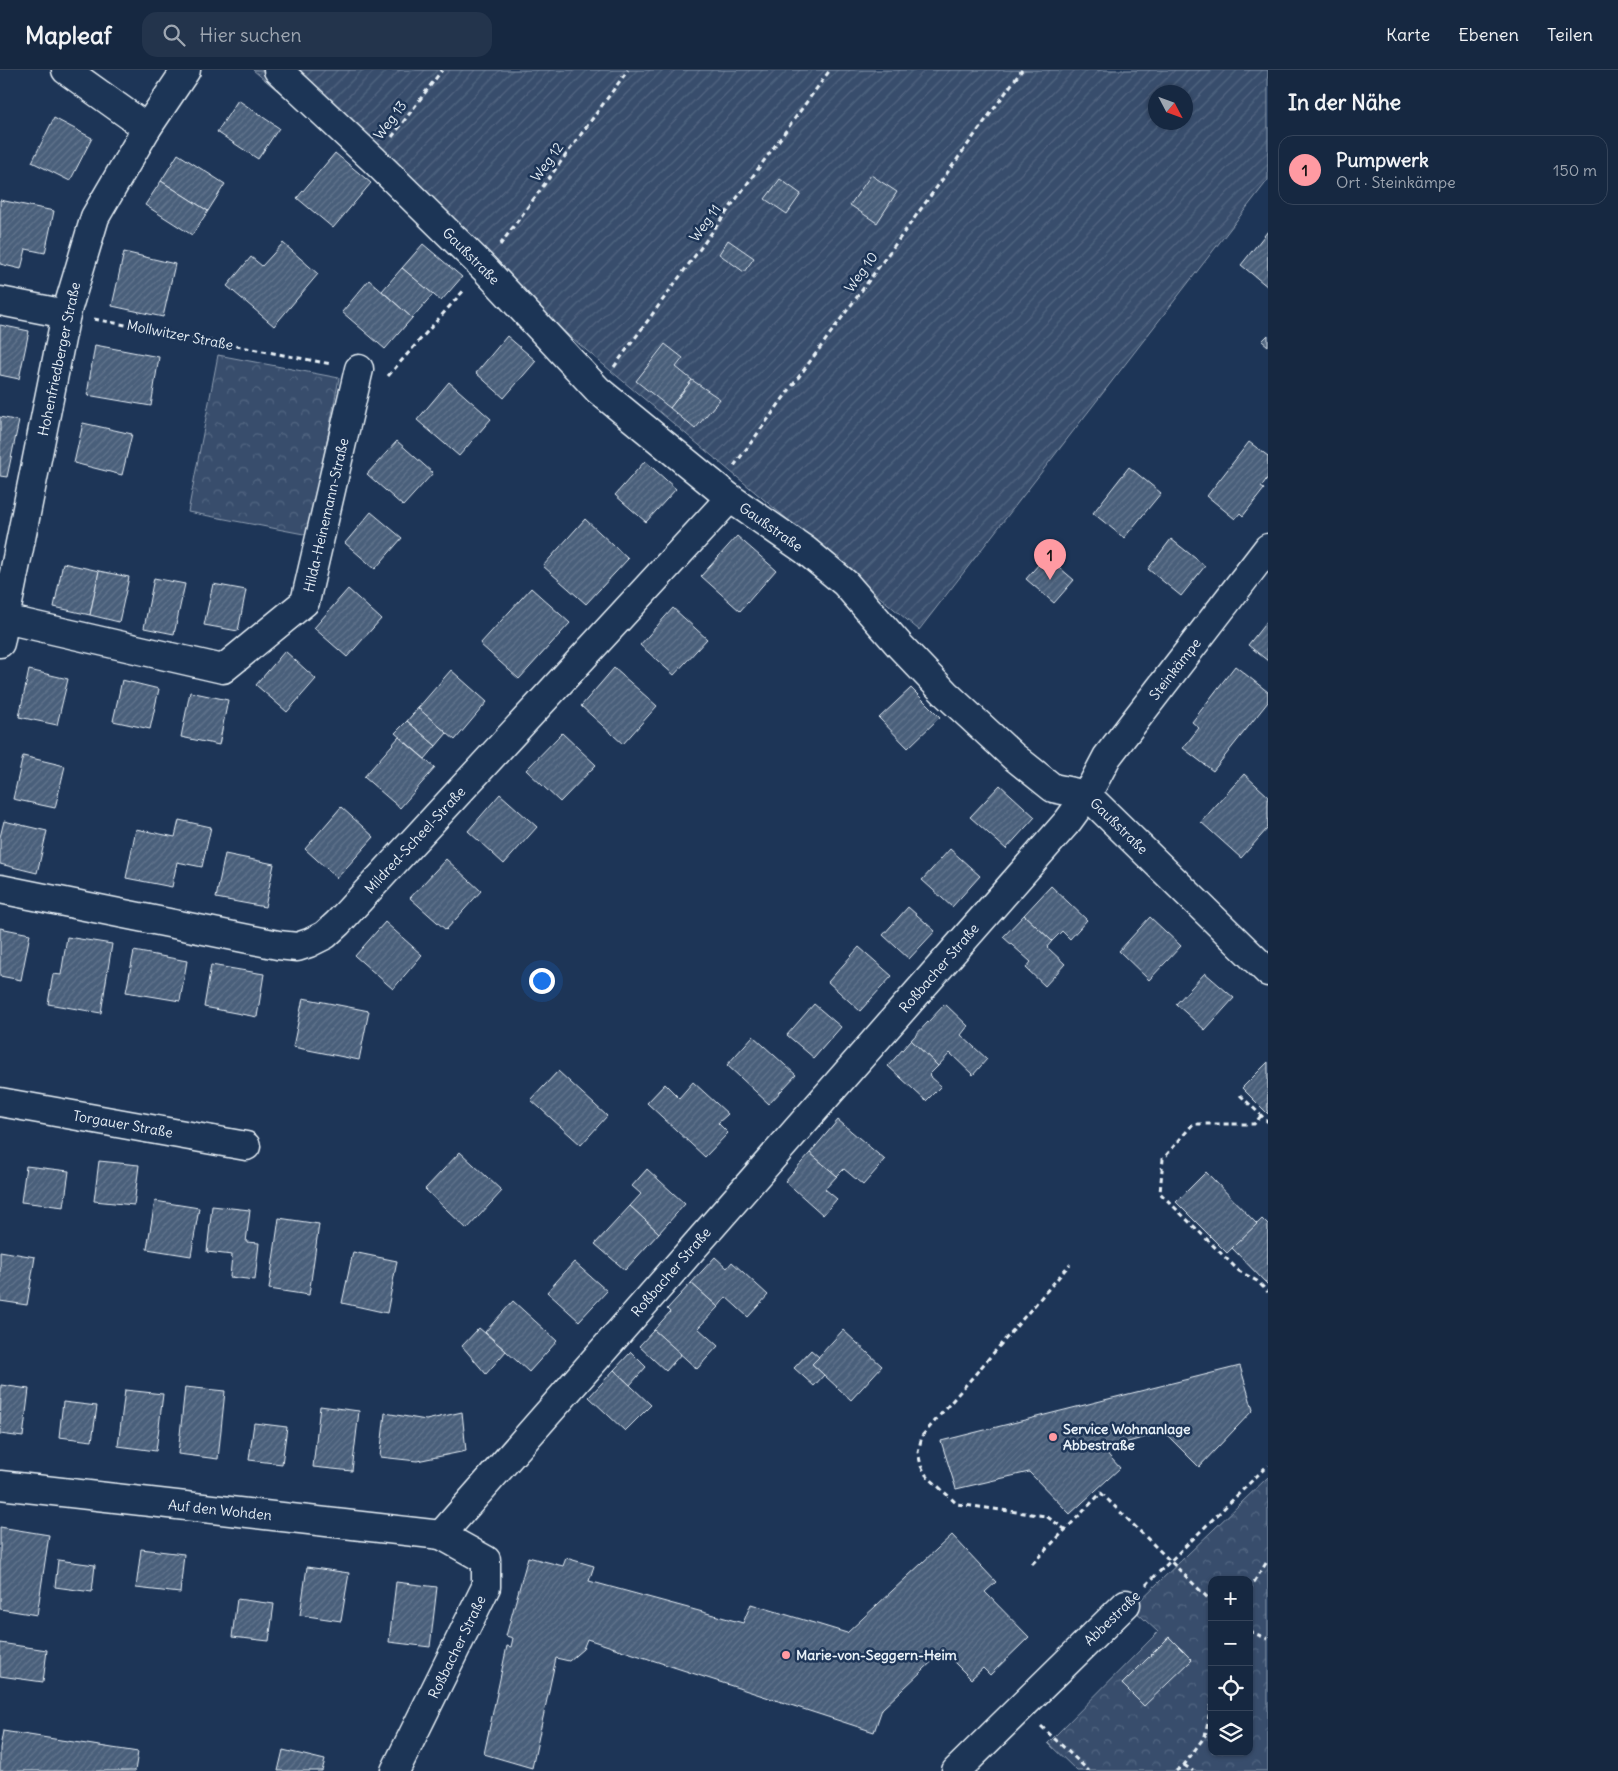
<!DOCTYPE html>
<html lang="de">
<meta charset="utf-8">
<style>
body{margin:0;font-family:Delius,sans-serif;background:#23344c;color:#f1f3f6}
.controls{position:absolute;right:15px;bottom:15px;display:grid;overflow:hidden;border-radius:10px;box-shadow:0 1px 4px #0004}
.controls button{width:45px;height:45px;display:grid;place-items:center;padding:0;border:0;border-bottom:1px solid #35445a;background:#162841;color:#f1f3f6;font:25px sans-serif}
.compass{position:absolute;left:1148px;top:15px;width:45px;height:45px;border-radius:50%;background:#162841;box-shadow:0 1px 4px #0004;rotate:131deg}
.you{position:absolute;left:541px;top:910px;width:18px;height:18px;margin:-12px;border:4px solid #fff;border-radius:50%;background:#1a73e8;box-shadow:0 0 0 8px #1a73e833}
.badge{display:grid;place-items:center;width:32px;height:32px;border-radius:50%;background:#ff9aa2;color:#111;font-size:16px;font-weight:700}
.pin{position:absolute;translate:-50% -41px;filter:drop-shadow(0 1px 2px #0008)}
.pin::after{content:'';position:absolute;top:26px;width:18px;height:15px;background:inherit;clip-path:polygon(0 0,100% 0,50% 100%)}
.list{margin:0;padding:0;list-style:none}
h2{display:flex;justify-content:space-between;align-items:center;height:65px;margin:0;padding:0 20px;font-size:21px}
h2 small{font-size:16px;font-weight:400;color:#9ea6b1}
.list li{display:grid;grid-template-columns:32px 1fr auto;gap:15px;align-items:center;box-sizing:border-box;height:70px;margin:0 10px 10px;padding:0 10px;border:1px solid #35445a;border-radius:15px}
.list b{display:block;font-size:19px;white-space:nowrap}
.list p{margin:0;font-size:16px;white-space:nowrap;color:#9ea6b1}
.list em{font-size:16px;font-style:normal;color:#9ea6b1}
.icon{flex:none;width:28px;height:28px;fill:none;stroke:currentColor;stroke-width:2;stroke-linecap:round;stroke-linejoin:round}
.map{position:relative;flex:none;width:1268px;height:1701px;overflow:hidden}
header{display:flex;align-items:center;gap:30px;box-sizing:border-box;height:70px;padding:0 25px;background:#162841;border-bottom:1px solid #35445a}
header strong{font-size:24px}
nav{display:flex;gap:28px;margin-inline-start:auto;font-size:18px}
.search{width:350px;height:45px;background:#23344c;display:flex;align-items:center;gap:12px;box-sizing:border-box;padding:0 18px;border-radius:15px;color:#9ea6b1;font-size:19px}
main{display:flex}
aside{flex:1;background:#162841}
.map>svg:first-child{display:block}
</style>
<header>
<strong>Mapleaf</strong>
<div class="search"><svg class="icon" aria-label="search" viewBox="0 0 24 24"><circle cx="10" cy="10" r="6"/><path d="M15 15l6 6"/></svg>Hier suchen</div>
<nav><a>Karte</a><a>Ebenen</a><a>Teilen</a></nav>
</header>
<main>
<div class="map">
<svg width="1268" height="1701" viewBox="0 0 1268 1701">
<defs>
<pattern id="forest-crowns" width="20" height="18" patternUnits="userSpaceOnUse" patternTransform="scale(1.25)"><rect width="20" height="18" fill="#374d6c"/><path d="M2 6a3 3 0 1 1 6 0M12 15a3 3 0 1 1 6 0" fill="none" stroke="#546782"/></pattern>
<pattern id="garden-furrows" width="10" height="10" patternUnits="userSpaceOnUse" patternTransform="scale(1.25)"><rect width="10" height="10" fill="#374d6c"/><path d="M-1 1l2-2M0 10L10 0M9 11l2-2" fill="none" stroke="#546782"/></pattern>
<pattern id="building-hatch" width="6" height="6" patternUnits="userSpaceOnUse" patternTransform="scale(1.25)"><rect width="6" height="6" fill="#495e7a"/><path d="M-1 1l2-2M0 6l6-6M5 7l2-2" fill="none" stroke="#63768e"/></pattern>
</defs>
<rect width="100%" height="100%" fill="#1d3557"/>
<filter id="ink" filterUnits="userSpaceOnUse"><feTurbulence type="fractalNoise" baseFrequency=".02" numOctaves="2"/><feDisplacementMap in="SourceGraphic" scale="10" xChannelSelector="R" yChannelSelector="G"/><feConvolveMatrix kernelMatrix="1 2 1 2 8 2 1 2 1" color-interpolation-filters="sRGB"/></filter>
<g filter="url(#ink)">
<g fill="url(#forest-crowns)" stroke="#909fb2" fill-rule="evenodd">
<path d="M218,285L339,308L309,465L188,442Z"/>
<path d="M1268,1407V1701H1077L1048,1673L1158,1562L1132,1538ZM1212,1510H1249V1682H1212Z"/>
</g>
<path fill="url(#garden-furrows)" stroke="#909fb2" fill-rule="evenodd" d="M253,0H1268V110L919,560ZM1156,22H1186V52H1156Z"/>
<g fill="url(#building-hatch)" stroke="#e8f1f8">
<path d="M238,30L279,58L258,89L217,62Z"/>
<path d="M54,48L92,68L70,111L32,92Z"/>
<path d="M335,83L371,113L333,158L297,128Z"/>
<path d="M178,84L225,114L208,141L161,111Z"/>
<path d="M871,105L897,122L877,153L850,135Z"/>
<path d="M780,109L801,124L787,144L765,129Z"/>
<path d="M161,111L208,141L192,165L145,135Z"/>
<path d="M0,130L54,141L45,183L26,179L21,199L0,194Z"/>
<path d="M1268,161V217L1241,195Z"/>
<path d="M728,170L754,188L744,202L719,184Z"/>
<path d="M283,173L318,204L274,256L227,216L251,187L262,196Z"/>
<path d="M423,174L462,207L441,231L402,198Z"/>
<path d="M124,182L175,194L163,247L112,236Z"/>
<path d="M402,198L433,224L412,248L382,221Z"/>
<path d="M369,210L412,248L385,279L342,242Z"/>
<path d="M0,255L29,261L19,309L0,305Z"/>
<path d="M1268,265V276L1262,271Z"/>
<path d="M507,266L536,291L504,328L476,303Z"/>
<path d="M665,274L683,288L676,297L692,310L670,338L636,311Z"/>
<path d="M95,275L159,287L151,336L87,325Z"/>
<path d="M692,310L720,329L695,359L670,338Z"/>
<path d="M449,312L491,349L459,386L417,350Z"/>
<path d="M0,347L19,351L7,407L0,406Z"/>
<path d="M83,353L132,364L122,405L74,393Z"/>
<path d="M397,371L433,403L403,436L367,404Z"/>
<path d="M1249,372L1268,386V407L1261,417L1264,419L1243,446L1240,443L1235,449L1207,426Z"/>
<path d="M645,391L676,419L646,452L615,425Z"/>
<path d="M1129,397L1161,423L1124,468L1093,443Z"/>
<path d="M371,442L402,468L375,499L345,473Z"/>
<path d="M585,449L628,489L586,534L543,496Z"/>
<path d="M737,466L776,500L740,541L701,506Z"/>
<path d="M1171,469L1205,496L1181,526L1148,499Z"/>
<path d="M1046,486L1074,510L1054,533L1026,509Z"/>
<path d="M63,493L99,501L90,545L54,537Z"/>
<path d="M99,501L129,507L119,552L90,545Z"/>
<path d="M154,508L185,514L174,564L144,558Z"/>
<path d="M213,514L246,520L238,561L204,555Z"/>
<path d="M531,518L570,553L519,609L480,574Z"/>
<path d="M348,519L381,549L347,587L314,558Z"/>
<path d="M673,538L707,569L674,605L640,575Z"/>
<path d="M1268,550V591L1248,575Z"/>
<path d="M285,581L316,609L287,642L256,615Z"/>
<path d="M1235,596L1268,622V632L1213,701L1183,678L1199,658L1192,652Z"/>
<path d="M614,598L657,636L623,674L581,636Z"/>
<path d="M29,600L68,609L57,655L19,647Z"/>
<path d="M451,600L487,632L455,670L418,638Z"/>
<path d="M122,610L159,619L150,659L113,651Z"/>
<path d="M911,618L940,647L908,678L879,648Z"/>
<path d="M190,622L228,630L219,675L181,667Z"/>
<path d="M418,638L447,663L436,676L407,651Z"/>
<path d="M407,651L436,676L425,689L395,663Z"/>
<path d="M562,663L596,695L560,732L526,700Z"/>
<path d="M399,667L435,698L400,738L364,707Z"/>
<path d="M23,686L65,696L55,738L13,729Z"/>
<path d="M1244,704L1268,726V758L1241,788L1201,752Z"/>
<path d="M1000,715L1035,747L1006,779L970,747Z"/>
<path d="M500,724L537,757L504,794L468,761Z"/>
<path d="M341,737L374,767L337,808L305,779Z"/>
<path d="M179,750L211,757L202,797L177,792L172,817L126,808L136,759L175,767Z"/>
<path d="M4,751L47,761L37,803L0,794V767Z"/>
<path d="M950,779L980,806L952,837L922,810Z"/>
<path d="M225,784L274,794L265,837L216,828Z"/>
<path d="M446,789L481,821L446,860L410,828Z"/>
<path d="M1051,816L1087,850L1070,869L1062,861L1052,871L1024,845Z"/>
<path d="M908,837L935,861L909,889L883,865Z"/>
<path d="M1024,845L1052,871L1047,877L1065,894L1045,916L1026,898L1031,892L1003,867Z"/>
<path d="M1150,847L1181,876L1149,910L1119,881Z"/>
<path d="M385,852L422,885L393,919L355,886Z"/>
<path d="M0,858L30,864L21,910L0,906Z"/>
<path d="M67,867L112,874L101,943L48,934L53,904L61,905Z"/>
<path d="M859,877L892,906L860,941L828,912Z"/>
<path d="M134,881L187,891L180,931L126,922Z"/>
<path d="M211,895L264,904L257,947L204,937Z"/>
<path d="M1205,903L1234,928L1205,960L1176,934Z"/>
<path d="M303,928L369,941L359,990L293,977Z"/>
<path d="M814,934L841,957L814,988L787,965Z"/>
<path d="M945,934L968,956L961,965L987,989L973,1005L950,983L938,996L911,970Z"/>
<path d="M753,966L796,1005L769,1034L727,995Z"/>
<path d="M911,970L938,996L929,1005L941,1016L926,1031L888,996Z"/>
<path d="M1268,992V1044L1242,1018Z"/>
<path d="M558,1001L607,1046L581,1075L531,1030Z"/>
<path d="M693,1012L728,1044L718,1053L728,1063L705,1087L647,1033L665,1014L679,1028Z"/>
<path d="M838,1050L885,1090L863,1115L844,1099L837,1106L810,1083Z"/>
<path d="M460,1082L502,1121L467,1159L425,1119Z"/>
<path d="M810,1083L837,1106L825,1119L837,1129L823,1145L785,1111Z"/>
<path d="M99,1091L139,1095L134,1135L94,1131Z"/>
<path d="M26,1096L69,1101L64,1137L21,1132Z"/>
<path d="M647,1099L685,1134L659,1163L630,1136L641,1124L632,1116Z"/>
<path d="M1206,1102L1257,1154L1227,1183L1176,1132Z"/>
<path d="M155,1131L199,1138L191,1186L147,1179Z"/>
<path d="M212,1136L250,1140L246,1172L259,1173L255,1210L230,1207L232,1185L207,1182Z"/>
<path d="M630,1136L659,1163L625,1200L595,1174Z"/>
<path d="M279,1148L319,1154L309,1225L269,1219Z"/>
<path d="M1262,1149L1268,1155V1215L1232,1178Z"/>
<path d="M0,1181L35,1187L27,1235L0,1231Z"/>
<path d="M353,1182L397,1191L387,1243L342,1233Z"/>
<path d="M715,1187L727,1198L732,1192L768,1225L748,1247L726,1227L718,1237L691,1213Z"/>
<path d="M574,1192L607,1221L579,1251L547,1222Z"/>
<path d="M691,1213L718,1237L698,1258L718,1276L697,1299L654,1260L670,1242L667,1239Z"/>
<path d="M513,1231L557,1271L529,1302L485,1262Z"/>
<path d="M479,1258L506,1281L486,1304L462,1276Z"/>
<path d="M654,1260L681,1284L666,1301L639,1276Z"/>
<path d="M843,1260L882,1296L851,1330L812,1294Z"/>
<path d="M811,1280L819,1287L812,1294L824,1305L814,1316L794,1298Z"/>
<path d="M631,1282L646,1297L630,1315L614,1300Z"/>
<path d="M1240,1296L1253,1340L1199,1397L1164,1362L1103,1379L1120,1398L1070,1444L1029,1402L956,1419L941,1371Z"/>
<path d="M614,1300L651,1335L625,1361L589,1327Z"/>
<path d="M1,1315L29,1319L23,1367L0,1364Z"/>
<path d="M185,1317L225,1321L218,1389L178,1384Z"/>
<path d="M125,1320L163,1324L156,1381L118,1376Z"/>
<path d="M63,1332L97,1336L92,1371L59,1367Z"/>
<path d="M320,1336L359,1341L352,1401L313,1397Z"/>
<path d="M462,1342L466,1381L417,1391L380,1387L385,1343L426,1350Z"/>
<path d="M254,1353L287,1357L282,1394L249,1390Z"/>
<path d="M0,1457L49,1465L37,1545L0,1539Z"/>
<path d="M952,1465L996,1512L985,1522L1029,1567L990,1605L983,1598L971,1609L943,1581L882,1639L874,1662L587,1569L583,1579L569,1591L556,1588L532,1698L484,1684L507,1576L511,1577L513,1568L506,1566L528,1487L563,1496L566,1488L594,1496L589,1511L743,1553L751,1534L847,1563Z"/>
<path d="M141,1479L184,1484L180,1523L136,1518Z"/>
<path d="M58,1490L95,1495L92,1522L55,1517Z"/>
<path d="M307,1497L349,1503L341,1551L300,1545Z"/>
<path d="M396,1512L437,1517L430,1577L389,1572Z"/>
<path d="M237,1529L274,1534L269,1571L232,1567Z"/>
<path d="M1169,1567L1192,1590L1144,1636L1122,1614Z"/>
<path d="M0,1573L47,1580L43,1612L0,1606Z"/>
<path d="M3,1661L138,1682L135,1701H0V1678Z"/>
<path d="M283,1680L325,1690L322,1701H278Z"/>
</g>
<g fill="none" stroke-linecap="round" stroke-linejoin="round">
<defs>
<g id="minor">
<path d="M66,0L147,58"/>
<path d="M278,0L374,90L484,198L598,320L730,428L805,480L845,513L900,576L945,623L1013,686L1053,718L1087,725L1268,902"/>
<path d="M0,231L66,244"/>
<path d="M5,549L223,599L305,532L359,299"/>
<path d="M0,573L66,244L95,147L147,58L186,0"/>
<path d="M0,819L278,875L297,877L309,873L325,865L338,853L730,428"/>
<path d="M0,1032L246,1076"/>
<path d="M0,1415L441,1465"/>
<path d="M395,1701L486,1517V1490L441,1465L1068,751L1087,725L1107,687L1268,478"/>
<path d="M956,1701L1126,1534"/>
</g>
</defs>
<use href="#minor" stroke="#e8f1f8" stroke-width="31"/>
<g stroke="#e8f1f8" stroke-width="3" stroke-dasharray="5 4" stroke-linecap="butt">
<path d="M392,67L442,0"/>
<path d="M500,175L628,0"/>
<path d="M94,249L331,294"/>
<path d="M614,297L830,0"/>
<path d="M388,306L465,219"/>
<path d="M734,396L1022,0"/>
<path d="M1240,1025L1268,1052"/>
<path d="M1261,1046L1254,1054H1193L1163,1089L1160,1123L1239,1201L1257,1211L1268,1222"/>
<path d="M1066,1460L1046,1446L957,1434L926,1405L921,1396L918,1382L922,1366L1070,1194"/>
<path d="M1032,1494L1101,1423L1212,1532"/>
<path d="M1146,1515L1268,1395"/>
<path d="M1249,1520L1268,1490"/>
<path d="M1249,1561L1268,1569"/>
<path d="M1041,1656L1089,1701"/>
<path d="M1184,1695L1193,1701"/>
<path d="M1176,1701L1184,1695L1205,1666L1212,1631"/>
</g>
<use href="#minor" stroke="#1d3557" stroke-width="28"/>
</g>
</g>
<g fill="#ff9aa2" stroke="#1d3557" stroke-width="2">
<circle cx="1053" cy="1367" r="5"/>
<circle cx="786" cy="1585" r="5"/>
</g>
<g text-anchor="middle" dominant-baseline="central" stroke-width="5" stroke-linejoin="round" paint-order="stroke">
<g font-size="14" fill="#e8f1f8" stroke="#1d3557">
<text transform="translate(390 50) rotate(-53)">Weg 13</text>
<text transform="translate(547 92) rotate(-54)">Weg 12</text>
<text transform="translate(705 153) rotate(-54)">Weg 11</text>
<text transform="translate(471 186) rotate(45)">Gaußstraße</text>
<text transform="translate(861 202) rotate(-54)">Weg 10</text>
<text transform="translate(180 265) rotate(11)">Mollwitzer Straße</text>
<text transform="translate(59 289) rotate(-78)">Hohenfriedberger Straße</text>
<text transform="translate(326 445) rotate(-77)">Hilda-Heinemann-Straße</text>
<text transform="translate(771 457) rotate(35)">Gaußstraße</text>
<text transform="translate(1175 599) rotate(-52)">Steinkämpe</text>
<text transform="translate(1119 756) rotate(44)">Gaußstraße</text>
<text transform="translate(415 770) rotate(-47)">Mildred-Scheel-Straße</text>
<text transform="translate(939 898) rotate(-49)">Roßbacher Straße</text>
<text transform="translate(123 1054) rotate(10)">Torgauer Straße</text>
<text transform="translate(671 1202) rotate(-49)">Roßbacher Straße</text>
<text transform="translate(220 1440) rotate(6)">Auf den Wohden</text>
<text transform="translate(1112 1548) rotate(-44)">Abbestraße</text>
<text transform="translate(457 1577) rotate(-64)">Roßbacher Straße</text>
</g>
<g font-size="14" font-weight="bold" fill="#e8f1f8" stroke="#1d3557" text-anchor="start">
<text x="1063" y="1359">Service Wohnanlage<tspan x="1063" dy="16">Abbestraße</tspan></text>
<text x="796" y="1585">Marie-von-Seggern-Heim</text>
</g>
</g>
</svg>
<div class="controls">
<button>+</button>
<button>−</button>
<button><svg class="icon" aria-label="locate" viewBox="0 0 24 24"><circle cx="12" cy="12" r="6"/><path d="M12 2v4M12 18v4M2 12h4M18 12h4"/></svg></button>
<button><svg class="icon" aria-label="layers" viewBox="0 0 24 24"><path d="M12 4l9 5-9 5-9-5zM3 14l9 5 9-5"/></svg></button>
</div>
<svg class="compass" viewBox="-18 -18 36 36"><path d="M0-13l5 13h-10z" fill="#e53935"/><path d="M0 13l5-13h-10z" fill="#9ea6b1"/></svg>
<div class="you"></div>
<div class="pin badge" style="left:1050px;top:510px">1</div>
</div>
<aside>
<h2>In der Nähe<small></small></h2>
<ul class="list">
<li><span class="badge">1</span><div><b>Pumpwerk</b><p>Ort · Steinkämpe</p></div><em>150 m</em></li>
</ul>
</aside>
</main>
